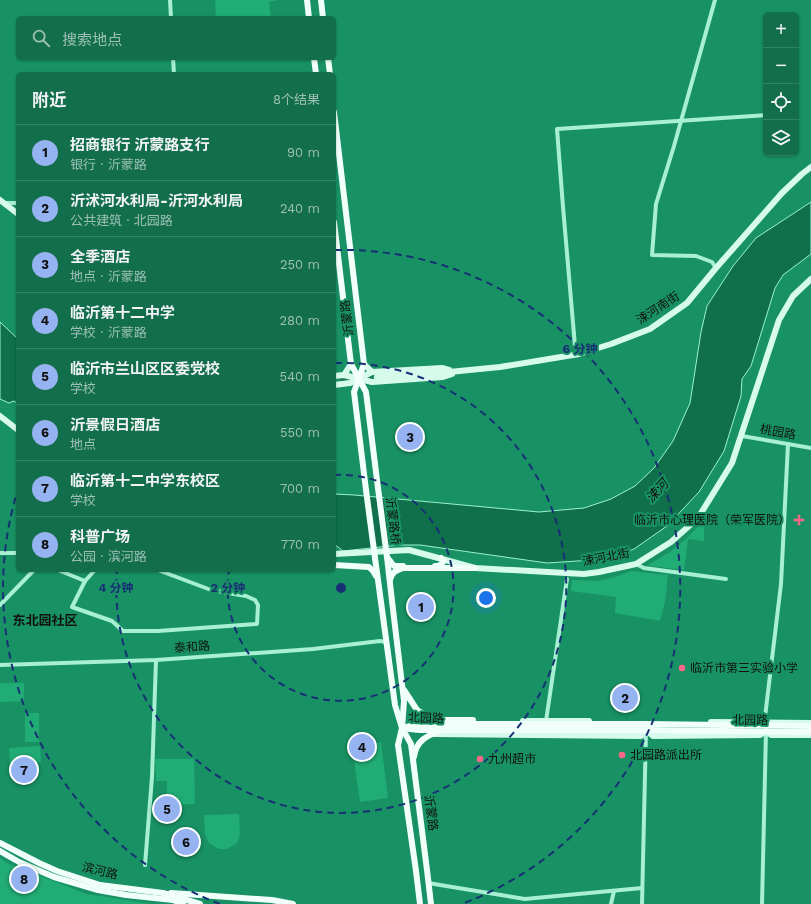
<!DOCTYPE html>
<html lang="zh">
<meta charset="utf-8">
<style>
body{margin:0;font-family:"Work Sans","Noto Sans SC",sans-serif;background:#1f7655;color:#f1f3f6}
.controls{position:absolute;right:12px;top:12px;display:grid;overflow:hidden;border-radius:6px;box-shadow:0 1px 3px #0004}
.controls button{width:36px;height:36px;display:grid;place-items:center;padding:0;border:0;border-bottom:1px solid #318163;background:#126e4b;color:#f1f3f6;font:20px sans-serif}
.you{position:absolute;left:486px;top:598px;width:14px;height:14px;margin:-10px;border:3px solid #fff;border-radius:50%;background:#1a73e8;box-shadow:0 0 0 6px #1a73e833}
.badge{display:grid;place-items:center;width:26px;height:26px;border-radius:50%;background:#95b2f1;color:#111;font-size:13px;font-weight:700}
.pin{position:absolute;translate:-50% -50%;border:2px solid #fff;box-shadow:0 1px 4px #0006}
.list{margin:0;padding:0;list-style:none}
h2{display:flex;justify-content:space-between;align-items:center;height:52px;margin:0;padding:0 16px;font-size:17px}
h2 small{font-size:13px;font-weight:400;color:#9cc0b5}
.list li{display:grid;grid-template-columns:26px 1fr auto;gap:12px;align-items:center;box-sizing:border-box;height:56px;padding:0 16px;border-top:1px solid #318163}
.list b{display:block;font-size:15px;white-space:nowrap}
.list p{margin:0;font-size:13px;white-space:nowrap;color:#9cc0b5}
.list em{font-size:13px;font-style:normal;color:#9cc0b5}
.icon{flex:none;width:22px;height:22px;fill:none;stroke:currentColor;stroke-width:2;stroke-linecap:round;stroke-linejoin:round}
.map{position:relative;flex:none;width:811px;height:904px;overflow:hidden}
.search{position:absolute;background:#126e4b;box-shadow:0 1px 3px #0004;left:16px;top:16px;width:320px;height:44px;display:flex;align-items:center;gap:10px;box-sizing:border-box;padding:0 14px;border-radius:6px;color:#9cc0b5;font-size:15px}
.panel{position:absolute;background:#126e4b;box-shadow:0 1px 3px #0004;left:16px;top:72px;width:320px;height:500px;border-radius:6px}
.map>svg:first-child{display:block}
</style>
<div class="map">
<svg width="811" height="904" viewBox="0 0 811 904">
<rect width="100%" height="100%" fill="#189264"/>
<g fill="#21ac75">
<path d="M215,0H279L269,2L271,18H216Z"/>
<path d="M705,519H709L704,527V541L688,539L684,570L651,566L648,565L670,552L687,538Z"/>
<path d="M631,571L668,575L665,602L660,621L615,613L616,597L571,591L572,580L598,581L618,576Z"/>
<path d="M0,683H24V701L0,702Z"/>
<rect x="25" y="713" width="14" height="29"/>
<path d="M381,742L388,798L360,802L352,746Z"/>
<path d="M40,746L41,762H37V765L10,766L9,748Z"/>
<path d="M155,759H194L195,804L167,805V781H156Z"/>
<path d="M239,814L240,834L237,843L227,849H219L209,843L205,834L204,815Z"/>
<path d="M0,858L9,864L87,894L151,904H0Z"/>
</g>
<g fill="#10704c" stroke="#9af2ce">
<path d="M811,202V254L783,275L775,288L751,366L742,379L741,396L724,451L699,492L667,526L634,549L618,555L611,553L607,559L547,563L420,545H399L343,551L334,544V494L354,495L539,512L584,508L611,499L635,486L654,468L673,441L690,403L701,332L707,306L733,266L756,238Z"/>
<path d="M0,322L18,339V404L14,401L9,403L0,399Z"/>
</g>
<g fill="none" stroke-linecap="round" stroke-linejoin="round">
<path stroke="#177853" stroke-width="6" stroke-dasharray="6 3" stroke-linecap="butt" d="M340,381L377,377"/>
<g stroke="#a8f0d3" stroke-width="4">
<path d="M170,0L171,18"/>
<path d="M715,0L674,146L656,204L652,255L696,256L712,262L716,268"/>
<path d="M173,58L174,74"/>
<path d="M4,203H18"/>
<path d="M579,354L575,346L563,207L557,129L766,115"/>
<path d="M742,436L811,448"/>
<path d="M0,553H18"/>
<path d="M636,564L644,568L726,579"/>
<path d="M58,570L85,581"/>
<path d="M95,570L85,581L72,607L112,621L123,631H158L257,624L258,605L255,600L246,596L211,590L158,570"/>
<path d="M0,605L34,570"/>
<path d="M0,665L156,660L313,649L380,641L386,642"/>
<path d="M546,721L567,579"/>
<path d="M766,723L765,717L781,584L788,444"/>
<path d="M145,865L152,777L156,660"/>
<path d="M428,883L525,899L642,888"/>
<path d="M611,904L614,891"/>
<path d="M642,904L646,731"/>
<path d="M762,904L766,731"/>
</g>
<g stroke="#d6fbed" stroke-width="6">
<path d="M0,200L18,214"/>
<path d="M364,364L372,372L442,368L449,370"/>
<path d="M344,375L351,364"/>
<path d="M334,376L344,375L372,382L443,377L452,374"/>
<path d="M377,377L439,373L500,367L579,354L611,344L650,329L687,303L716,268L782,193L802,174L811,167"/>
<path d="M334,385L350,383L372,372"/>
<path d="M0,416L18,430"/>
<path d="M334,554L409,550L475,568L584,574L599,572L636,564L671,542L698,518L732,463L779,320L793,296L811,279"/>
<path d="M523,721H589"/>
<path d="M711,722L811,723"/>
<path d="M434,734L641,736L646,730L653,736L760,735L766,731L771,735H811"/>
</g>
<g stroke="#f0fffa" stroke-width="6">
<path d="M307,0L309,18"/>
<path d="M321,0L323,18"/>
<path d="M314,58L316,74"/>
<path d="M328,58L330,74"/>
<path d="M334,112L364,364L354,392L366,490"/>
<path d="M334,222L351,364L366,392L378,488"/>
<path d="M387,557L392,601L404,701L402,728L398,745L416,871L420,904"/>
<path d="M387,557L394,566H403"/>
<path d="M375,558L395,705L402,728L411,744L427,870L431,904"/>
<path d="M334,565L369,567L373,571L376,576"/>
<path d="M435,566C438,566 441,566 443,562L441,558"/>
<path d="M390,580C392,572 395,571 403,568H475"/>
<path d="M404,690L417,710L422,713L441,720H473"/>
<path d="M402,728L420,724H646L811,726"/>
<path d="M409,729L420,730H646L811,732"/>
<path d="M414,757C416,741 426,736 440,731"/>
<path d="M0,843L39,863L57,871L100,885L163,893L200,904"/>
<path d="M0,851L19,862L54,877L98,890L126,895L173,900L183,904"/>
<path d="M171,893L272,900L293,904"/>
</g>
<g stroke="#f0fffa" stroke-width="6">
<path d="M378,488L387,557"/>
<path d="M366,490L375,558"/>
</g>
</g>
<g fill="none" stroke="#173074" stroke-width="2" stroke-dasharray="7 5">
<path d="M334 475A113 113 0 1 1 229 570"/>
<path d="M335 363A225 225 0 1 1 117 570"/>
<path d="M220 904A338 338 0 0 1 18 489M335 250A338 338 0 0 1 462 904"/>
</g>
<g fill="#ff668a" stroke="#189264" stroke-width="1.5">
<path d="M797 514h4v4h4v4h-4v4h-4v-4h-4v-4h4z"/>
<circle cx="682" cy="668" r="4"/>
<circle cx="622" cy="755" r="4"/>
<circle cx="480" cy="759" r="4"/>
</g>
<g text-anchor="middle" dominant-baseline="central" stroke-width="4" stroke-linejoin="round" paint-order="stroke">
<g font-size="12" fill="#111" stroke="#189264">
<text transform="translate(658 308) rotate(-33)">涑河南街</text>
<text transform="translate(347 318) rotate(-97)">沂蒙路</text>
<text transform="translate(778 432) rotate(10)">桃园路</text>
<text transform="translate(393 521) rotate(83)">沂蒙路桥</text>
<text transform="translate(606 557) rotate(-11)">涑河北街</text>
<text transform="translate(192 647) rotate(-4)">泰和路</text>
<text transform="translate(426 718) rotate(2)">北园路</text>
<text transform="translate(750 720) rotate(1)">北园路</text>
<text transform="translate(431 813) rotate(82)">沂蒙路</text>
<text transform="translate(100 871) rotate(13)">滨河路</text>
</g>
<g font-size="12" fill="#111" stroke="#189264" text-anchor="start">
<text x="790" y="520" text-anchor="end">临沂市心理医院（荣军医院）</text>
<text x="690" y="668">临沂市第三实验小学</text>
<text x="630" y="755">北园路派出所</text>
<text x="488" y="759">九州超市</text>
</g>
<g font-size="13" font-style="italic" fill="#111" stroke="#189264">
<text transform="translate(657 491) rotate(-47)">涑河</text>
</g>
<g font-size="13" font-weight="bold" fill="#111" stroke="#189264">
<text x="45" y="620">东北园社区</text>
</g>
</g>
<circle cx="341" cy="588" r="6" fill="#173074" stroke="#189264" stroke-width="2"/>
<g font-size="12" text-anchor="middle" font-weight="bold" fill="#173074" stroke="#189264" stroke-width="4" stroke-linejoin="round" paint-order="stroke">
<text x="580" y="353">6 分钟</text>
<text x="116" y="592">4 分钟</text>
<text x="228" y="592">2 分钟</text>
</g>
</svg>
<div class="controls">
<button>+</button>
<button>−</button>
<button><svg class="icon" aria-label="locate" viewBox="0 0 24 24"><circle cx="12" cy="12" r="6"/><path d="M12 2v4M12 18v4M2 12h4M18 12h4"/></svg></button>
<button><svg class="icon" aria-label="layers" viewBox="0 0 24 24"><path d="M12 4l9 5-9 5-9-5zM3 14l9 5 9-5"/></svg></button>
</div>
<div class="you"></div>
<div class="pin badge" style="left:421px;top:607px">1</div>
<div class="pin badge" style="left:625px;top:698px">2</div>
<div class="pin badge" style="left:410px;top:437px">3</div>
<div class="pin badge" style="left:362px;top:747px">4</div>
<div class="pin badge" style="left:167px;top:809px">5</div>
<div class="pin badge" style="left:186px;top:842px">6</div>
<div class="pin badge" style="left:24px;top:770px">7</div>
<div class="pin badge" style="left:24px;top:879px">8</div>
<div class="search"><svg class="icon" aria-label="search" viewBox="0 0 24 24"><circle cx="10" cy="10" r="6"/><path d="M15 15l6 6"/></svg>搜索地点</div>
<section class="panel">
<h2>附近<small>8个结果</small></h2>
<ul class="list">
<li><span class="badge">1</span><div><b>招商银行 沂蒙路支行</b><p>银行 · 沂蒙路</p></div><em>90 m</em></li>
<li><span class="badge">2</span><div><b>沂沭河水利局-沂河水利局</b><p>公共建筑 · 北园路</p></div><em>240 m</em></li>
<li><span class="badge">3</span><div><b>全季酒店</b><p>地点 · 沂蒙路</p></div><em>250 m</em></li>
<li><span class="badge">4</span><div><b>临沂第十二中学</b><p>学校 · 沂蒙路</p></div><em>280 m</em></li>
<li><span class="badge">5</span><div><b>临沂市兰山区区委党校</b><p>学校</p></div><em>540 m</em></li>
<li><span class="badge">6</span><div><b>沂景假日酒店</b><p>地点</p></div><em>550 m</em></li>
<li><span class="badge">7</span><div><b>临沂第十二中学东校区</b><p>学校</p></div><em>700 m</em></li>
<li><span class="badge">8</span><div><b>科普广场</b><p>公园 · 滨河路</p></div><em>770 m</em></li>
</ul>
</section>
</div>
